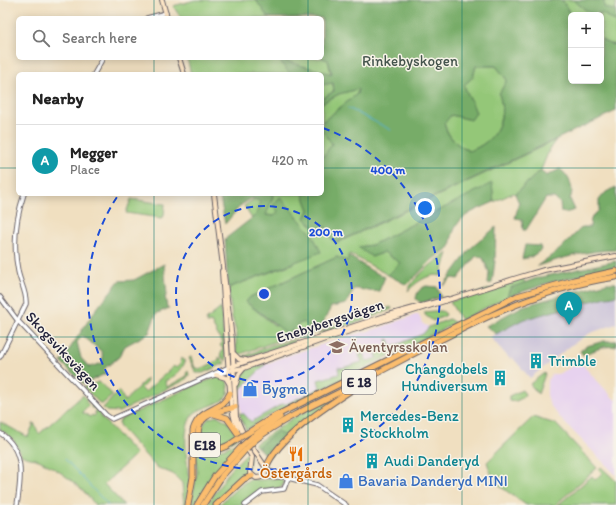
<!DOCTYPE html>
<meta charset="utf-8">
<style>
body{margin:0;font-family:Itim,sans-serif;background:#f2f2f2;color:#222}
.controls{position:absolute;right:12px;top:12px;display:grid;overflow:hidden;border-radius:6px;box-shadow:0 2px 10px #0003}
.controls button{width:36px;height:36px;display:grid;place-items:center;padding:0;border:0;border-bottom:1px solid #e0e0e0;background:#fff;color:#222;font:20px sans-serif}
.you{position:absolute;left:425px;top:208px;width:14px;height:14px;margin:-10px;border:3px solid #fff;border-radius:50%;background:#1a73e8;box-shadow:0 0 0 6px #1a73e833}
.badge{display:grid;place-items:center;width:26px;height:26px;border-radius:50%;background:#b5179e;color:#fff;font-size:13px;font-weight:700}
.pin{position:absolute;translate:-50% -33px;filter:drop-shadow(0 1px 2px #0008)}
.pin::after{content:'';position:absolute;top:21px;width:14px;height:12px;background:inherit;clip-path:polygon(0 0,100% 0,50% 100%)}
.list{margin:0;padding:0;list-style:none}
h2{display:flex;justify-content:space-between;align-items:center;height:52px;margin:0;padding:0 16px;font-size:17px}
h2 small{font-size:13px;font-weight:400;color:#767676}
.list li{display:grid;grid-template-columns:26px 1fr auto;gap:12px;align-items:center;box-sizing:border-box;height:72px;padding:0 16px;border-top:1px solid #e0e0e0}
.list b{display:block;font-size:15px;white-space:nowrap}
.list p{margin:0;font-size:13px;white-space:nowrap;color:#767676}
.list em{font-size:13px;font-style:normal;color:#767676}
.icon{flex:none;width:22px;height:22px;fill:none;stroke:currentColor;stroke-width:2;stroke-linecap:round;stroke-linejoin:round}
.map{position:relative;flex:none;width:616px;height:505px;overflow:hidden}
.search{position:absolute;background:#fff;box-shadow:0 2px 10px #0003;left:16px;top:16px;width:308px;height:44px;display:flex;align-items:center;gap:10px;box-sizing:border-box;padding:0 14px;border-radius:6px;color:#767676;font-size:15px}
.panel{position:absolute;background:#fff;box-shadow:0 2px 10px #0003;left:16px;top:72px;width:308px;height:124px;border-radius:6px}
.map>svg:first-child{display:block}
</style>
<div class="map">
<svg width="616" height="505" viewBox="0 0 616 505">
<rect width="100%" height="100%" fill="#f7f3e8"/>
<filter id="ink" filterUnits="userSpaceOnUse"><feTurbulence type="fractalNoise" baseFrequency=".025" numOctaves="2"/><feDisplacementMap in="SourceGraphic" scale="8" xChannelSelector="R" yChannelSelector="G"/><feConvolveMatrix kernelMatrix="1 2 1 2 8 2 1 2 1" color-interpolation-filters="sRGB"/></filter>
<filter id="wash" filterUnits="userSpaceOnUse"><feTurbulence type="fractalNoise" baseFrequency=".012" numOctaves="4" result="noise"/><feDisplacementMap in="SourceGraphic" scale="16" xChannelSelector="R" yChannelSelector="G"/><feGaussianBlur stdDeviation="0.9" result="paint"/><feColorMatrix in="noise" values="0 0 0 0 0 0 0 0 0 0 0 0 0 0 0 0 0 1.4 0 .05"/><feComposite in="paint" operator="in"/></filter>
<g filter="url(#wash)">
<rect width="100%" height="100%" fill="#f0dfc0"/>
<g fill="#e7d2ef">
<path d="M418,314L423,324L429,327L423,334L391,347L387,340L389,348L378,354V358L368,361L365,359L363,353L360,354L362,362L342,368H338L340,374L318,380L320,387L286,404H282L251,422L244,414L241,413L239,396L243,387L265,365L280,358L352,335L376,329Z"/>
<path d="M579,361L616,401V475L561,419L550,405L547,395V381L552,374H558L568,369Z"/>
</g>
<path fill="#c8bfd8" d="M616,296V324L590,333L573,344L530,378L512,357L510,359L490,337L522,320L606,297Z"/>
<g fill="#94c778" stroke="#5b745a">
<path d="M195,0H256L267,16L272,18H181L173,6Z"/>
<path d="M562,0H573L593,15H571Z"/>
<path d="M604,0H616V11L603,7Z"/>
<path d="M601,13L616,22V45L610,44L601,39V15H598Z"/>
<path d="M187,58H322L328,60L334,91L322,99V74H191Z"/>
<path d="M476,66H496L507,80L499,94C508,120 494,143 469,151C455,144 449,138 444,123L451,115L471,119L475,113C473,103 467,95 464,85L473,77Z"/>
<path d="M358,89L357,94L322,122V103L339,94Z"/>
<path d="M322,130L333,144L322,158Z"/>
<path d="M556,140L550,148L541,170L515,194L513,193L494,202L492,184L372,245L359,247L372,257L384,252L400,263L388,275L350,254L347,261L337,257L250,297L246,302L274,325H297L304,322L311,330L305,335L277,341L238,355L236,348V331L232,317L228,288L292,264L278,212L275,216L266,215L254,222L244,206L258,196L273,197L272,194H303L309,210L305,218L315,229L326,227L337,243Z"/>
<path d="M131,199L165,204L164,216L161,218L126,213Z"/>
<path d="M448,253L441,276C430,272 415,283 408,291C411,279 437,259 448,253Z"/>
<path d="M523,278L525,283L510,288L507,297L461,320L450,302Z"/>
<path d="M391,307L392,309L356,323L318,334L332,326Z"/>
<path d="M221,308L226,361L220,356L223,349L220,345L222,343L211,322L207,323L206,320Z"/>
<path d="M434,311H442L446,314L445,316L433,321L425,315V312Z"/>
<path d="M449,319L455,323L268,416L246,430L239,413L244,414L251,422L282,404H286L320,388L318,380L339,374L338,367L342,368L362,362L359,355L363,353L365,359L368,361L377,358L376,355L378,352L389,348L386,340L389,339L392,347L423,334L429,327Z"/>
<path d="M295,340V342L246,358H240L272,345Z"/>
<path d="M191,357L195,368H198L199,370L219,360V357L225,363L203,373H196L189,358Z"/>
<path d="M182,358L185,362C180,373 175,376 165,381L167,387L187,376L186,373L188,371L189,375L185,380L119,412L106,411L103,408L119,391L125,401L146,379L147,382L141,388L145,392L174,366L176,368L181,363L180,361Z"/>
<path d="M264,364L265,365L237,392C239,375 240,372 256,365L258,367Z"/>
<path d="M544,373L545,374L538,394L530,384Z"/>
<path d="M218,377L226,379C239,408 200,402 191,417C182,433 187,456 188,473L190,477L186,505H184L182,483L173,474L156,467L119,426V423L121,419L195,385Z"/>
<path d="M99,382L113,395L101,405L84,387Z"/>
<path d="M522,390L525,394C523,399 514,403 509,401V396Z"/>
<path d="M342,394L286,437L268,458L256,446L255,444L296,416Z"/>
<path d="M83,395L91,403L87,400L85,401L89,405L82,412L90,417L92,415L94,416L96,414L94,412L96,410L94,408H91L92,404L100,413L101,417L136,454L104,484L124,505H95C82,486 59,470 39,460C33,458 26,458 21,455L13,439L0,429V422L28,437L34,423L39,434Z"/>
<path d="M218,416L228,422L238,437C233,440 228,444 224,445C204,452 193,433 209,418Z"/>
<path d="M533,417L556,424L597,468L555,505H526L494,482L487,462Z"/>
<path d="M196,435C202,458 226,450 240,440L242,443L218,469L194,505H191L197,472L195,437Z"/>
<path d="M248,452C258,472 225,491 213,505H207L230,470Z"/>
<path d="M601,467L616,481V505H558L592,476L595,480L602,473L599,469Z"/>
<path d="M280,478L284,482L282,487L259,492L242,505H219L238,487L250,479L259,480Z"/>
</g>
<g fill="#77ac68" stroke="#4c6752" fill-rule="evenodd">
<path d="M256,0H562L571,15V81H601V39L610,44L616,45V111L336,243L329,236L326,227L315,229L305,218L309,210L303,194H322V158L332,144L322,130V122L357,94L358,89L339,94L322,103V99L334,91L333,83L322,85V74H290L278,59L332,74L328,60L322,58V18H272L267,16ZM476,66H496L507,80L499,94C508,120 494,143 469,151C455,144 449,138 444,124L451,115L471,120L476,113C473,103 467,95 464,85L473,77Z"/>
<path d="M573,0H604V7L616,11V22L601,13L591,14Z"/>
<path d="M560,169C569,176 575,188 570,199L575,210L565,213L561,212L560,203L554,198H546L526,230H523L522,219L515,218L519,203L515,194L541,170L546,176Z"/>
<path d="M492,183L494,202C468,214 454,216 450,247L433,259L407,285L388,275L400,263L384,252L372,257L358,247L372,245Z"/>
<path d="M616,187V250C589,250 562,258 537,266L559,250L582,227H590L591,218L599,210V200L606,192Z"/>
<path d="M222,194H272L273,197L266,215L274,216L278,212L273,205L280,197L312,234L321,252L228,288L225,239L256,215L260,201L252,198L241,205L225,224L220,197Z"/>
<path d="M496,227L495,261L492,283L488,284L489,272L483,258L476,256L458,279L452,278L443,286L471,248Z"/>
<path d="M525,245L540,246L541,250L531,257L522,259Z"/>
<path d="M349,256L372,271L385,277L379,291C369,293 362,288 354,289L346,304L331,307L319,331L305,335L311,329L304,322L297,325L288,334L246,302L250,297L337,257L347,261Z"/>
<path d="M616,261V267L545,284L507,297L510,288L537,278Z"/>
<path d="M164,264L167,295L165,296L167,307L169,308L156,314L149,333L125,346L119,357L105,368L104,370L107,373L84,384L61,362L94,312L119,281L134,280ZM83,336L102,352L103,363L89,367L81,358L77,342Z"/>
<path d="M607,283H616V296L606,297L522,320L496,334L486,326L523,306Z"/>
<path d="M426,286L437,287L441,297L421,303L416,299C417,292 419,289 426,286Z"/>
<path d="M604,341H616V346L603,347L583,355L580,351L587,346Z"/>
<path d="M278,431L285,437L265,454L258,446Z"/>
</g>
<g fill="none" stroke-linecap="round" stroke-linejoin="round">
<g stroke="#53afd1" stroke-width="1">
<path d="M348,108L391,130"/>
<path d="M65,459L108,505"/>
</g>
</g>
</g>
<g filter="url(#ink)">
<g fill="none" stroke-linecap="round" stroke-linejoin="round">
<defs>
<g id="tertiary">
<path d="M147,18L166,13"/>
<path d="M94,74L103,58"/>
<path d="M0,297L18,321L106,415L112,419L229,367"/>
<path d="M0,357L26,304C27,293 20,282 18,271C13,246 16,218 24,194"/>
<path d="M208,377L229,371"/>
<path d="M0,433C26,450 21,479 17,505"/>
<path d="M267,470L284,477L317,485L346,505"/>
<path d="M262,477H281"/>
<path d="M245,505L262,492L284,489L288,478"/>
</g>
<g id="secondary">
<path d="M162,0L167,18"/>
<path d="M179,58L184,74"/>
<path d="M214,194L232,339L236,417L243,433L266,468C267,474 262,478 256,478L250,473L252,457L240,436"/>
<path d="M222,271L231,405L237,430"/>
<path d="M234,354L239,359L246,360"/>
<path d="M232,366L385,316L447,299"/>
<path d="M232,370L244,368L328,338L517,278L544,270L616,256"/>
<path d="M216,375L226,378L229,383"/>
<path d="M236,384L239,374L244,368"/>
</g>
<g id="motorway">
<path d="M235,407C225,410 214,411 206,417C193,426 197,448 214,449C223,450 232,443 239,438"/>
<path d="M214,414L227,418L239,435"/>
<path d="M249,432L275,416L517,296L574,280L616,271"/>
<path d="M252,437L280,417"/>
<path d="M255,440C288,415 327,399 364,380C444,338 525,290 616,277"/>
<path d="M266,468C278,436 333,402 361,384"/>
<path d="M188,505L193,477V430C201,405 222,413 230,393"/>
<path d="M197,505L215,476L243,445"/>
<path d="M203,505L222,476L246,449"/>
<path d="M216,505L244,479L252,476"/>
</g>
</defs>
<use href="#tertiary" stroke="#6a646a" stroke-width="5.5"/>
<use href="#secondary" stroke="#6a646a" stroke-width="6"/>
<use href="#motorway" stroke="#6a646a" stroke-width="7"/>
<use href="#tertiary" stroke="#fff" stroke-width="3.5"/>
<use href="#secondary" stroke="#fde5c5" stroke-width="4"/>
<use href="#motorway" stroke="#fbbd6e" stroke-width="5"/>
<defs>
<g id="motorway-bridge">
<path d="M239,438L249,432"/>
<path d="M243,445L252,437"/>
<path d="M246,449L255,440"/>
</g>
</defs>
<use href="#motorway-bridge" stroke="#6a646a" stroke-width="7" stroke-linecap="butt"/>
<use href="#motorway-bridge" stroke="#fbbd6e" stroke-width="5"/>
</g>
</g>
<path fill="none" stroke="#0f766e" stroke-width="1" stroke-opacity="0.55" d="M154,0V18M308,0V18M462,0V505M154,58V74M308,58V74M0,168H18M322,168H616M154,194V505M308,194V505M0,337H616"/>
<g fill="none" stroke="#1d4ed8" stroke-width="2" stroke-dasharray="7 5">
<circle cx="264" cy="294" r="88"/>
<path d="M323 128A176 176 0 1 1 119 194"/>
</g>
<defs>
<symbol id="school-bare" viewBox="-9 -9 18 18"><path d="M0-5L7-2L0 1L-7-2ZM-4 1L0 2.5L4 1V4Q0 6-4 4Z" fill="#8d6e63" stroke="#f7f3e8" stroke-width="2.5" paint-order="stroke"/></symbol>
<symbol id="building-bare" viewBox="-9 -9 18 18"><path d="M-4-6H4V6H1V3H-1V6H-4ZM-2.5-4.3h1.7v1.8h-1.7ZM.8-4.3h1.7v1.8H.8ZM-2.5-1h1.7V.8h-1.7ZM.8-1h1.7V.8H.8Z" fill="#0f9aa8" stroke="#f7f3e8" stroke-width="2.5" paint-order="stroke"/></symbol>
<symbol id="shop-bare" viewBox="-9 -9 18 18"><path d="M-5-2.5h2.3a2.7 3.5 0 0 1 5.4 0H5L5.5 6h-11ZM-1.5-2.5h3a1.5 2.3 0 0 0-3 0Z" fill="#3f7fe0" stroke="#f7f3e8" stroke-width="2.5" paint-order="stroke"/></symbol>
<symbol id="restaurant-bare" viewBox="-9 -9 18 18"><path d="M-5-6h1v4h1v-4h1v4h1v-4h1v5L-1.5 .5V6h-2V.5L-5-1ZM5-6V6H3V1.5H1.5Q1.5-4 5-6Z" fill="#e8710a" stroke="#f7f3e8" stroke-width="2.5" paint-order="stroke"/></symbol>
</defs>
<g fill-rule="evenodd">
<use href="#school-bare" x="326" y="336" width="22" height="22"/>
<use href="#building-bare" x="525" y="350" width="22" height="22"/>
<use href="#building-bare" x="489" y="367" width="22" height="22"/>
<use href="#shop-bare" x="239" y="378" width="22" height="22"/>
<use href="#building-bare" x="337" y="414" width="22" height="22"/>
<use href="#restaurant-bare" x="285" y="443" width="22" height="22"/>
<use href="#building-bare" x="361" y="450" width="22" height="22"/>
<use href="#shop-bare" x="335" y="470" width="22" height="22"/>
</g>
<g text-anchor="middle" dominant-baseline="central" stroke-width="3" stroke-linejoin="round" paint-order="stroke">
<g fill="#f7f3e8" stroke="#62616f" stroke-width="1">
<rect x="342" y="370" width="34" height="24" rx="3"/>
<rect x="190" y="433" width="30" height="24" rx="3"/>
</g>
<g font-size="14" font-weight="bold" fill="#22223b">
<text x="359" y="382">E 18</text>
<text x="205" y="445">E18</text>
</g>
<g font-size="15" fill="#44544d" stroke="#f7f3e8">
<text x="410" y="61">Rinkebyskogen</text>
</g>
<g font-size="15" fill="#22223b" stroke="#f7f3e8">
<text transform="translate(330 321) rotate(-18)">Enebybergsvägen</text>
<text transform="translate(63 351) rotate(47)">Skogsviksvägen</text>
</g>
<g font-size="15" fill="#785e54" stroke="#f7f3e8" text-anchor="start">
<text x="349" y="347">Äventyrsskolan</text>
</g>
<g font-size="15" fill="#0d838f" stroke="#f7f3e8" text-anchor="start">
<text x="548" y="361">Trimble</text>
<text x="488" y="369" text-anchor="end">Changdobels<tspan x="488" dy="17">Hundiversum</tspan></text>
<text x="360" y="416">Mercedes-Benz<tspan x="360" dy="17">Stockholm</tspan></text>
<text x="384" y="461">Audi Danderyd</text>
</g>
<g font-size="15" fill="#366cbe" stroke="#f7f3e8" text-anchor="start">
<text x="262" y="389">Bygma</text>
<text x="358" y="481">Bavaria Danderyd MINI</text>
</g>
<g font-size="15" fill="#c56008" stroke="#f7f3e8">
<text x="296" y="473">Östergårds</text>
</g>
</g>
<circle cx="264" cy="294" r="6" fill="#1d4ed8" stroke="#f7f3e8" stroke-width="2"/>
<g font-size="12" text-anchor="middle" font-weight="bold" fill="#1d4ed8" stroke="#f7f3e8" stroke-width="3" stroke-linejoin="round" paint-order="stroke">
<text x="388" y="174">400 m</text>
<text x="326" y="236">200 m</text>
</g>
</svg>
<div class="controls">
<button>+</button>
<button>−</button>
</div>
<div class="you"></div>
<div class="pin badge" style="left:569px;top:325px;background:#0f9aa8">A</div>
<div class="search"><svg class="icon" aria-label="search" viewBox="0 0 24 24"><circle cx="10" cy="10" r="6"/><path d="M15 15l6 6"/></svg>Search here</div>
<section class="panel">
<h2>Nearby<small></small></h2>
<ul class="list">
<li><span class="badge" style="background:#0f9aa8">A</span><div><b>Megger</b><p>Place</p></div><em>420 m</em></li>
</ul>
</section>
</div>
